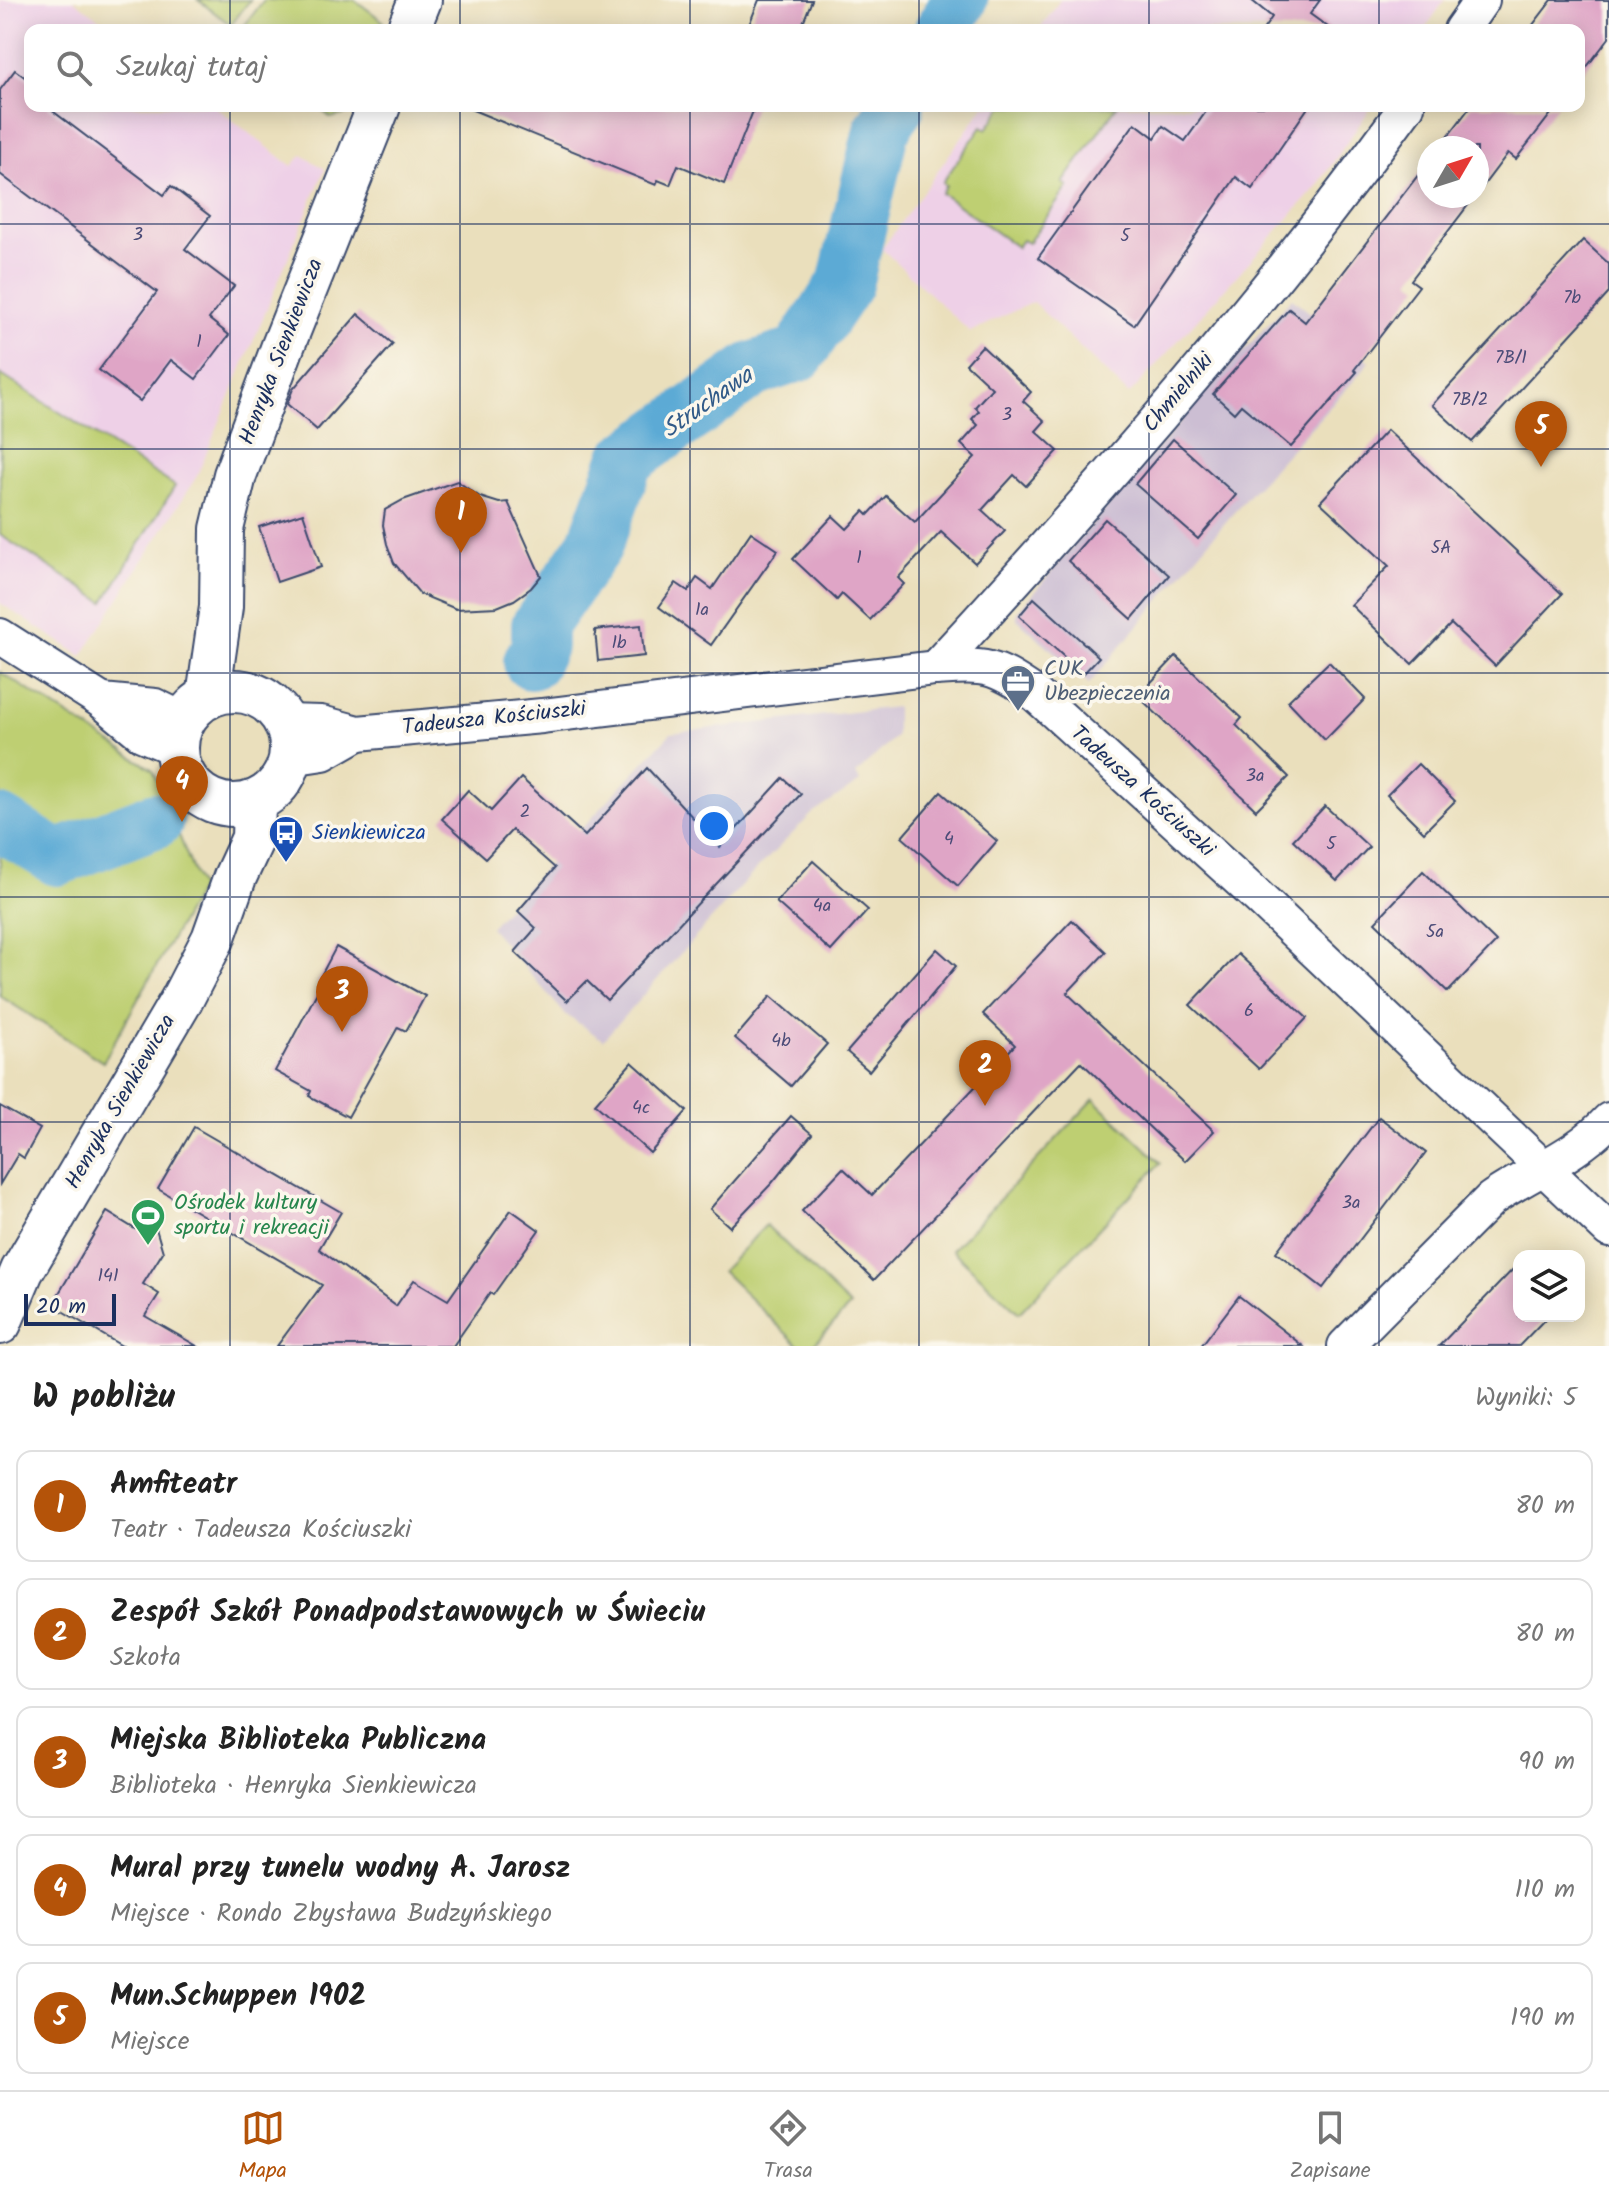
<!DOCTYPE html>
<html lang="pl">
<meta charset="utf-8">
<style>
body{margin:0;font-family:Kalam,sans-serif;background:#f6f6f6;color:#222}
.controls{position:absolute;right:24px;bottom:24px;display:grid;overflow:hidden;border-radius:16px;box-shadow:0 4px 20px #0003}
.controls button{width:72px;height:72px;display:grid;place-items:center;padding:0;border:0;border-bottom:2px solid #e0e0e0;background:#fff;color:#222;font:40px sans-serif}
.compass{position:absolute;left:1417px;top:136px;width:72px;height:72px;border-radius:50%;background:#fff;box-shadow:0 4px 20px #0003;rotate:51deg}
.scale{position:absolute;left:24px;bottom:20px;width:92px;box-sizing:border-box;padding-left:8px;border:4px solid #1b2f5e;border-top:0;font-size:22px;line-height:28px;white-space:nowrap;color:#1b2f5e;-webkit-text-stroke:6px #fbf7ec;paint-order:stroke}
.you{position:absolute;left:714px;top:826px;width:28px;height:28px;margin:-20px;border:6px solid #fff;border-radius:50%;background:#1a73e8;box-shadow:0 0 0 12px #1a73e833}
.badge{display:grid;place-items:center;width:52px;height:52px;border-radius:50%;background:#b45309;color:#fff;font-size:26px;font-weight:700}
.pin{position:absolute;translate:-50% -66px;filter:drop-shadow(0 2px 4px #0008)}
.pin::after{content:'';position:absolute;top:42px;width:28px;height:24px;background:inherit;clip-path:polygon(0 0,100% 0,50% 100%)}
.list{margin:0;padding:0;list-style:none}
h2{display:flex;justify-content:space-between;align-items:center;height:104px;margin:0;padding:0 32px;font-size:34px}
h2 small{font-size:26px;font-weight:400;color:#767676}
.list li{display:grid;grid-template-columns:52px 1fr auto;gap:24px;align-items:center;box-sizing:border-box;height:112px;margin:0 16px 16px;padding:0 16px;border:2px solid #e0e0e0;border-radius:16px}
.list b{display:block;font-size:30px;white-space:nowrap}
.list p{margin:0;font-size:26px;white-space:nowrap;color:#767676}
.list em{font-size:26px;font-style:normal;color:#767676}
.icon{flex:none;width:44px;height:44px;fill:none;stroke:currentColor;stroke-width:2;stroke-linecap:round;stroke-linejoin:round}
.map{position:relative;flex:none;width:1609px;height:1346px;overflow:hidden}
.search{position:absolute;background:#fff;box-shadow:0 4px 20px #0003;left:24px;right:24px;top:24px;height:88px;display:flex;align-items:center;gap:20px;box-sizing:border-box;padding:0 28px;border-radius:16px;color:#767676;font-size:30px}
.sheet{height:744px;background:#fff}
nav{display:flex;justify-content:space-around;align-items:center;box-sizing:border-box;height:112px;border-top:2px solid #e0e0e0;background:#fff;font-size:22px;color:#767676}
nav a{display:grid;justify-items:center;gap:4px}
nav .on{color:#b45309}
.map>svg:first-child{display:block}
</style>
<div class="map">
<svg width="1609" height="1346" viewBox="0 0 1609 1346">
<rect width="100%" height="100%" fill="#fbf7ec"/>
<filter id="ink" filterUnits="userSpaceOnUse"><feTurbulence type="fractalNoise" baseFrequency=".0125" numOctaves="2"/><feDisplacementMap in="SourceGraphic" scale="16" xChannelSelector="R" yChannelSelector="G"/><feConvolveMatrix kernelMatrix="1 2 1 2 8 2 1 2 1" color-interpolation-filters="sRGB"/></filter>
<filter id="wash" filterUnits="userSpaceOnUse"><feTurbulence type="fractalNoise" baseFrequency=".006" numOctaves="4" result="noise"/><feDisplacementMap in="SourceGraphic" scale="32" xChannelSelector="R" yChannelSelector="G"/><feGaussianBlur stdDeviation="1.8" result="paint"/><feColorMatrix in="noise" values="0 0 0 0 0 0 0 0 0 0 0 0 0 0 0 0 0 1.4 0 .05"/><feComposite in="paint" operator="in"/></filter>
<g filter="url(#wash)">
<rect width="100%" height="100%" fill="#eadfbc"/>
<g fill="#eed0e7">
<path d="M0,0H74L114,30H30V106H214L292,166L302,155L325,169L197,476L82,656L0,603Z"/>
<path d="M1060,0H1445L1424,30H1039Z"/>
<path d="M984,106H1372L1315,189L1129,395L1033,302L970,332L882,249Z"/>
</g>
<g fill="#ccbed3">
<path d="M1292,298L1369,361L1361,373L1240,505L1089,684L1017,619V612L1202,397Z"/>
<path d="M896,707V736L856,774L860,782L812,814L752,874L603,1040L565,1014L490,927L671,733Z"/>
</g>
<g fill="#becf72" stroke="#6c7f68" stroke-width="2">
<path d="M198,0H250L231,25Z"/>
<path d="M264,0H355L383,21L379,30H241Z"/>
<path d="M322,106H350L347,114L331,118L320,109Z"/>
<path d="M1003,106H1117L1063,183L1068,187L1028,243L1022,240L1017,247L941,193L946,186L942,183L982,126L987,129Z"/>
<path d="M0,374L175,486L104,602L0,535Z"/>
<path d="M0,672L153,770L200,888L103,1062L0,996Z"/>
<path d="M1094,1099L1161,1163L1019,1313L952,1250Z"/>
<path d="M766,1225L850,1306L812,1346H799L722,1271Z"/>
</g>
<g fill="none" stroke-linecap="round" stroke-linejoin="round">
<g stroke="#5baad5" stroke-width="56">
<path d="M942,30L960,0"/>
<path d="M531,662L539,646V626L595,545L626,460L752,370L798,354L845,284L881,131L897,106"/>
<path d="M0,823L57,858L156,820"/>
</g>
</g>
<g id="blocks">
<g fill="#dfa5c6">
<path d="M759,0H812L800,30H747Z"/>
<path d="M1251,0H1320L1310,14L1332,30H1263L1272,17Z"/>
<path d="M1552,0H1609V38L1579,77V30H1529Z"/>
<path d="M15,70L30,81V106H46L164,195L171,186L210,216L185,249L234,286L209,319L229,335L196,379L171,360L140,401L99,370L157,292L0,174V90Z"/>
<path d="M463,106H755L724,184L678,165L670,185L658,180L656,185Z"/>
<path d="M1210,106H1309L1252,189L1236,177L1134,325L1038,258L1135,123L1155,138L1163,126L1185,141Z"/>
<path d="M1471,106H1557L1516,159L1508,153L1477,194V148H1439Z"/>
<path d="M1429,161V196H1475L1411,280L1419,286L1354,370L1357,372L1291,447L1241,405L1234,413L1213,394L1289,309L1305,322Z"/>
<path d="M1583,240L1609,264V293L1472,442L1432,405Z"/>
<path d="M358,314L393,344L317,430L287,404L293,389Z"/>
<path d="M982,346L1031,392L1023,401L1045,421L1036,431L1058,451L1026,486L1014,475L982,510L1005,531L975,563L941,532L898,578L904,584L870,620L842,594L837,600L793,559L833,516L847,529L864,511L868,515L886,496L915,522L975,457L961,444L978,425L972,419L979,411L975,407L992,388L966,364Z"/>
<path d="M1387,430L1562,594L1495,666L1451,624L1412,664L1351,605L1389,566L1320,502Z"/>
<path d="M1173,439L1236,495L1198,539L1135,484Z"/>
<path d="M457,481L480,497L499,503L508,502L541,576L531,588L514,600L497,607L456,609L420,594L394,563L387,544L383,525L385,510L403,500Z"/>
<path d="M303,513L321,567L277,582L259,527Z"/>
<path d="M1105,519L1169,575L1132,619L1068,561Z"/>
<path d="M751,532L778,550L711,645L659,607L676,583L688,591L697,578L712,589Z"/>
<path d="M1034,598L1099,657L1083,674L1019,616Z"/>
<path d="M641,625L644,656L598,661L595,630Z"/>
<path d="M1176,656L1242,718L1236,725L1289,777L1256,810L1138,696Z"/>
<path d="M1329,662L1365,699L1325,740L1288,701Z"/>
<path d="M1418,764L1455,801L1424,832L1387,795Z"/>
<path d="M647,768L720,847L783,778L801,794L607,1000L587,981L567,1001L515,952L536,928L518,911L555,868L512,830L486,858L442,819L468,790L491,811L521,778L585,836Z"/>
<path d="M941,792L997,841L958,886L902,837Z"/>
<path d="M1325,806L1369,847L1337,881L1293,840Z"/>
<path d="M813,861L868,910L831,951L776,902Z"/>
<path d="M1423,871L1496,942L1448,992L1375,922Z"/>
<path d="M1072,920L1106,952L1067,993L1214,1131L1185,1161L1081,1062L874,1280L802,1211L843,1168L872,1195L1015,1045L983,1014Z"/>
<path d="M336,947L425,996L406,1031L398,1027L348,1117L309,1096L311,1091L275,1071L321,985L317,983Z"/>
<path d="M937,949L956,966L869,1071L847,1052Z"/>
<path d="M1238,954L1307,1018L1259,1069L1190,1005Z"/>
<path d="M771,996L827,1044L791,1086L735,1038Z"/>
<path d="M632,1062L687,1111L650,1153L595,1104Z"/>
<path d="M0,1106L40,1129L24,1158L18,1154L0,1184Z"/>
<path d="M791,1116L812,1134L772,1183L730,1227L710,1209Z"/>
<path d="M1379,1117L1426,1153L1323,1288L1276,1252Z"/>
<path d="M194,1127L341,1212L319,1249L396,1306L414,1280L448,1300L511,1210L539,1230L493,1295L490,1293L453,1346H277L322,1285L158,1189Z"/>
<path d="M149,1205L163,1252L143,1284L159,1294L145,1316L197,1346H122L52,1305L107,1212L135,1229Z"/>
<path d="M1519,1263V1316H1548L1519,1346H1439Z"/>
<path d="M1239,1296L1303,1346H1201Z"/>
</g>
</g>
</g>
<g filter="url(#ink)">
<use href="#blocks" fill-opacity="0" stroke="#3a496c" stroke-width="2"/>
<g fill="none" stroke-linecap="round" stroke-linejoin="round">
<defs>
<g id="minor">
<path d="M1461,30L1482,0"/>
<path d="M0,636L102,701L142,734L177,749"/>
<path d="M935,668C1101,488 1263,304 1407,106"/>
<path d="M102,701L155,706L184,720"/>
<path d="M285,722L321,723L358,733L542,716L935,668C986,665 992,664 1034,693L1258,897L1609,1230"/>
<path d="M290,758L323,753L358,733"/>
<path d="M1345,1346L1491,1199C1530,1172 1576,1156 1609,1120"/>
</g>
<g id="tertiary">
<path d="M408,30L420,0"/>
<circle cx="234" cy="748" r="57"/>
<path d="M208,697L221,607L222,529L235,475L283,346L379,106"/>
<path d="M0,1323L22,1271L181,1001L213,939L235,877L253,838L254,802"/>
</g>
</defs>
<use href="#minor" stroke="#3a496c" stroke-width="38"/>
<use href="#tertiary" stroke="#3a496c" stroke-width="46"/>
<use href="#minor" stroke="#fff" stroke-width="34"/>
<use href="#tertiary" stroke="#fff" stroke-width="42"/>
</g>
</g>
<path fill="none" stroke="#1b2f5e" stroke-width="2" stroke-opacity="0.55" d="M230,0V30M460,0V30M690,0V30M919,0V30M1149,0V30M1379,0V30M230,106V1346M460,106V1346M690,106V1346M919,106V1346M1149,106V1346M1379,106V1346M0,224H1609M0,449H1609M0,673H1609M0,897H1609M0,1122H1609"/>
<defs>
<symbol id="office-pin" viewBox="-11 -11 22 30"><path d="M0 17L-7.5 6A9.5 9.5 0 1 1 7.5 6Z" fill="#5c6f8a" stroke="#fbf7ec"/><path d="M-6-3h4V-5.5h4V-3h4V5H-6ZM-1-4.5V-3h2v-1.5ZM-6 0V1H6V0Z" fill="#fff"/></symbol>
<symbol id="bus-pin" viewBox="-11 -11 22 30"><path d="M0 17L-7.5 6A9.5 9.5 0 1 1 7.5 6Z" fill="#1a4fb4" stroke="#fbf7ec"/><path d="M-5-6H5V4H4V6H2V4H-2V6H-4V4H-5ZM-3.5-4V0h7V-4ZM-3.5 1.2v1.5H-2V1.2ZM2 1.2v1.5H3.5V1.2Z" fill="#fff"/></symbol>
<symbol id="stadium-pin" viewBox="-11 -11 22 30"><path d="M0 17L-7.5 6A9.5 9.5 0 1 1 7.5 6Z" fill="#2e9e5b" stroke="#fbf7ec"/><path d="M0-5a6.5 5 0 1 0 0 10a6.5 5 0 1 0 0-10ZM-3.5-1.8h7v3.6h-7Z" fill="#fff"/></symbol>
</defs>
<g fill-rule="evenodd">
<use href="#office-pin" x="998" y="662" width="40" height="54"/>
<use href="#bus-pin" x="266" y="813" width="40" height="54"/>
<use href="#stadium-pin" x="128" y="1196" width="40" height="54"/>
</g>
<g text-anchor="middle" dominant-baseline="central" stroke-width="7" stroke-linejoin="round" paint-order="stroke">
<g font-size="18" fill="#4c4c78">
<text x="138" y="235">3</text>
<text x="1125" y="236">5</text>
<text x="1572" y="298">7b</text>
<text x="199" y="342">1</text>
<text x="1511" y="358">7B/1</text>
<text x="1470" y="400">7B/2</text>
<text x="1007" y="415">3</text>
<text x="1441" y="548">5A</text>
<text x="859" y="558">1</text>
<text x="702" y="610">1a</text>
<text x="619" y="643">1b</text>
<text x="1255" y="776">3a</text>
<text x="525" y="812">2</text>
<text x="949" y="839">4</text>
<text x="1331" y="844">5</text>
<text x="822" y="906">4a</text>
<text x="1435" y="932">5a</text>
<text x="1249" y="1011">6</text>
<text x="781" y="1041">4b</text>
<text x="641" y="1108">4c</text>
<text x="1351" y="1203">3a</text>
<text x="108" y="1276">141</text>
</g>
<g font-size="22" fill="#1b2f5e" stroke="#fbf7ec">
<text transform="translate(282 352) rotate(-69)">Henryka Sienkiewicza</text>
<text transform="translate(1179 393) rotate(-50)">Chmielniki</text>
<text transform="translate(494 719) rotate(-6)">Tadeusza Kościuszki</text>
<text transform="translate(1142 792) rotate(42)">Tadeusza Kościuszki</text>
<text transform="translate(121 1102) rotate(-60)">Henryka Sienkiewicza</text>
</g>
<g font-size="22" fill="#4e5e75" stroke="#fbf7ec" text-anchor="start">
<text x="1044" y="669">CUK<tspan x="1044" dy="25">Ubezpieczenia</tspan></text>
</g>
<g font-size="22" fill="#164399" stroke="#fbf7ec" text-anchor="start">
<text x="312" y="833">Sienkiewicza</text>
</g>
<g font-size="22" fill="#27864d" stroke="#fbf7ec" text-anchor="start">
<text x="174" y="1203">Ośrodek kultury<tspan x="174" dy="25">sportu i rekreacji</tspan></text>
</g>
<g font-size="24" font-style="italic" fill="#315a88" stroke="#fbf7ec">
<text transform="translate(708 403) rotate(-35)">Struchawa</text>
</g>
</g>
</svg>
<div class="controls">
<button><svg class="icon" aria-label="layers" viewBox="0 0 24 24"><path d="M12 4l9 5-9 5-9-5zM3 14l9 5 9-5"/></svg></button>
</div>
<svg class="compass" viewBox="-18 -18 36 36"><path d="M0-13l5 13h-10z" fill="#e53935"/><path d="M0 13l5-13h-10z" fill="#767676"/></svg>
<div class="scale">20 m</div>
<div class="you"></div>
<div class="pin badge" style="left:461px;top:553px">1</div>
<div class="pin badge" style="left:985px;top:1106px">2</div>
<div class="pin badge" style="left:342px;top:1032px">3</div>
<div class="pin badge" style="left:182px;top:822px">4</div>
<div class="pin badge" style="left:1541px;top:467px">5</div>
<div class="search"><svg class="icon" aria-label="search" viewBox="0 0 24 24"><circle cx="10" cy="10" r="6"/><path d="M15 15l6 6"/></svg>Szukaj tutaj</div>
</div>
<section class="sheet">
<h2>W pobliżu<small>Wyniki: 5</small></h2>
<ul class="list">
<li><span class="badge">1</span><div><b>Amfiteatr</b><p>Teatr · Tadeusza Kościuszki</p></div><em>80 m</em></li>
<li><span class="badge">2</span><div><b>Zespół Szkół Ponadpodstawowych w Świeciu</b><p>Szkoła</p></div><em>80 m</em></li>
<li><span class="badge">3</span><div><b>Miejska Biblioteka Publiczna</b><p>Biblioteka · Henryka Sienkiewicza</p></div><em>90 m</em></li>
<li><span class="badge">4</span><div><b>Mural przy tunelu wodny A. Jarosz</b><p>Miejsce · Rondo Zbysława Budzyńskiego</p></div><em>110 m</em></li>
<li><span class="badge">5</span><div><b>Mun.Schuppen 1902</b><p>Miejsce</p></div><em>190 m</em></li>
</ul>
</section>
<nav>
<a class="on"><svg class="icon" aria-label="map" viewBox="0 0 24 24"><path d="M3 6l6-2 6 2 6-2v14l-6 2-6-2-6 2zM9 4v14M15 6v14"/></svg>Mapa</a>
<a><svg class="icon" aria-label="directions" viewBox="0 0 24 24"><path d="M12 3l9 9-9 9-9-9zM9 14v-3h6M13 9l2 2-2 2"/></svg>Trasa</a>
<a><svg class="icon" aria-label="saved" viewBox="0 0 24 24"><path d="M7 4h10v16l-5-4-5 4z"/></svg>Zapisane</a>
</nav>
